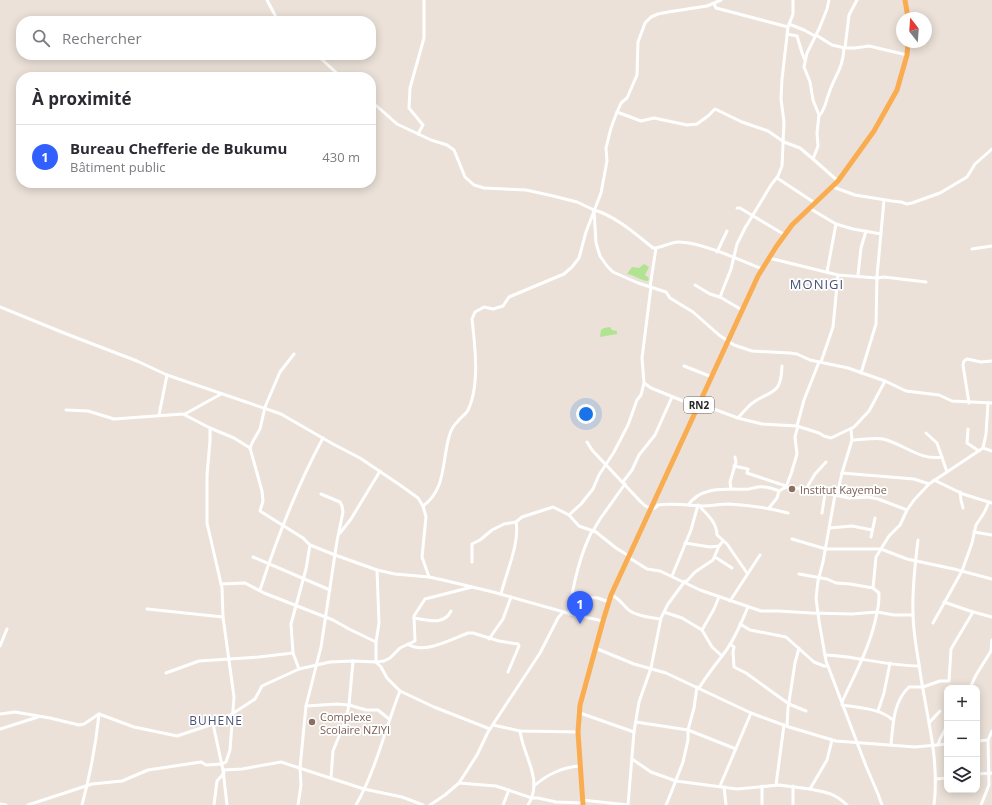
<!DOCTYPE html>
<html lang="fr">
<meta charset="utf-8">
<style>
body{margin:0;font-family:"Open Sans",sans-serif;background:#f2f2f3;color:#2b2b33}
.controls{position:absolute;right:12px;bottom:12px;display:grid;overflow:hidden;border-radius:8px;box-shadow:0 2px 10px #0003}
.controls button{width:36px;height:36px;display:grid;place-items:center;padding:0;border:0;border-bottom:1px solid #e1e1e2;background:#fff;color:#2b2b33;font:20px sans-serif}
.compass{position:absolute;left:896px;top:12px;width:36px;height:36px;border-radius:50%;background:#fff;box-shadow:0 2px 10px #0003;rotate:343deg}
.you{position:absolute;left:586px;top:414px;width:14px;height:14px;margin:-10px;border:3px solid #fff;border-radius:50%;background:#1a73e8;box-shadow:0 0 0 6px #1a73e833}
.badge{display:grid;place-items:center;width:26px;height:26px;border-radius:50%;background:#3160fe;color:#fff;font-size:13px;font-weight:700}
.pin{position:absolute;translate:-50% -33px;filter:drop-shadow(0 1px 2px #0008)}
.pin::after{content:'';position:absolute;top:21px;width:14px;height:12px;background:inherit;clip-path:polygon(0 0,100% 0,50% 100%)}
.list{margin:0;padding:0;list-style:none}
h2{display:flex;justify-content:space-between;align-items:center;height:52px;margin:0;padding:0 16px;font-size:17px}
h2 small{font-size:13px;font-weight:400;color:#7c7c81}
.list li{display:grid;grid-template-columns:26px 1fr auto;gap:12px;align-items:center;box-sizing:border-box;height:64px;padding:0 16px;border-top:1px solid #e1e1e2}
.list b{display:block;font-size:15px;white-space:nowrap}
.list p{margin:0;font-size:13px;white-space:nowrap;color:#7c7c81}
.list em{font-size:13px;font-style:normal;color:#7c7c81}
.icon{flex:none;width:22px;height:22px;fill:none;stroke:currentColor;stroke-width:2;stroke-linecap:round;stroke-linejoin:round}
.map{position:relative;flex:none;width:992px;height:805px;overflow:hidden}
.search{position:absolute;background:#fff;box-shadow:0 2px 10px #0003;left:16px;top:16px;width:360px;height:44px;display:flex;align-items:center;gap:10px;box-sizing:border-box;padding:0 14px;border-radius:16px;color:#7c7c81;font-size:15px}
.panel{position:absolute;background:#fff;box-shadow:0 2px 10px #0003;left:16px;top:72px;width:360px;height:116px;border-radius:16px}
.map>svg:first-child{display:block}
</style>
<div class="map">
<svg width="992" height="805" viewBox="0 0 992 805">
<rect width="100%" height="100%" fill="#ebe1d8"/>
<g fill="#b1e492">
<path d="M644,264L649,267L645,275L649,278L648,281C641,281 635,275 627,274L632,267L639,268Z"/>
<path d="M610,327L612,330L617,331V334L600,337L601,330L604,328Z"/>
</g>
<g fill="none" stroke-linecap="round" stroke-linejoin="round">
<g stroke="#fff" stroke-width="3">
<path d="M267,0L276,17L281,21"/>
<path d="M829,0L827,9L819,29L807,53L804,67L810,82L813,100L819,115L817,133L818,146L813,159L838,181"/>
<path d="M714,4L716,8L788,27"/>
<path d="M789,24L804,30L815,36"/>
<path d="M787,34L797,36C800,45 801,52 805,60"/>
<path d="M816,35L832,45L845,48H855L869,46L907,55"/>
<path d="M845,48L849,15L857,0"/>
<path d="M317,55L341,77"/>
<path d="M371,101L397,124L431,140L447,145L454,150L465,177L474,185L484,188L526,190L549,195L577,202L594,210L596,243L600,256L607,266L613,272L638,283L666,292L670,298L693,312L719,335L734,345L752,351L790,353L797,354L810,360L848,368L885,381L906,391L939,395L952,401L992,403"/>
<path d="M617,112L641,121L654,118L687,125L697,124L708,116L715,109L742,122L768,131L784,142L800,148L813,159"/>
<path d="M819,116C825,110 826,101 829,93C835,75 843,69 844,48"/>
<path d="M418,134L423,125L409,108L410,88L424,38V0"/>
<path d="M777,178L815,203"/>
<path d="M833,187L855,195L892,201L901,202L907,204L912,203L940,193L967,177L975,164L992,149"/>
<path d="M737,208H740L785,235"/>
<path d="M809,208L836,224L853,229L881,234"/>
<path d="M594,210C614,215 637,235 653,248C663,248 671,241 680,242C703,243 740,260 762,269"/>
<path d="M972,249L992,246"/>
<path d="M717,252L727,231"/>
<path d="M769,258L838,275L877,278L884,277L926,282"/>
<path d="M827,272L836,224"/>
<path d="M858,275L861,248L866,231"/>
<path d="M695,285L710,294L720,297L742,310"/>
<path d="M650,287L656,248"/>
<path d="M720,297L731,269L737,244L745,228L771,185L778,176L782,166L784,122L781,99L782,79L788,27L793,14V0"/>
<path d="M0,307L64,333L137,361L167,375L281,414L333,444L360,458L400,485L418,498L423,506L426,517L422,557L429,577"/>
<path d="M294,354L280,372L265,407L260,429L252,443L250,448L262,491L263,501L260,511L303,538L310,545L335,555L377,570L395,574L429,577L443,580L493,592L571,614L603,621"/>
<path d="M821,362L833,327L838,275"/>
<path d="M684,366L712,377"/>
<path d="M861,373L876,324L877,276L884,200"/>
<path d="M644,383L651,388L698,407"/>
<path d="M969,403L963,365L964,361L967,359L981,362L992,361"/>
<path d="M700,404L738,418L762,424L797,426L819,433L824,436L831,438L854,427L869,411L885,381"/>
<path d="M185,414L221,394"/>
<path d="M159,415L167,375"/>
<path d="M738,418C742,413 747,408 751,404C771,389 781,397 782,366"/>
<path d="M797,426L804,400L819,362"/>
<path d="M210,428L234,438L250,448"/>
<path d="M968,429L967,443L979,451"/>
<path d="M926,433L937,443L947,472"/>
<path d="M852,440C861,440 874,437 883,439C904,444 920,461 942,457"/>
<path d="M587,442L592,450L640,501C645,506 648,509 655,508L658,505C672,503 686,505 701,506C711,506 720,504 729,504C749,505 769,508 788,513"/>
<path d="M983,448L986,434L988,403"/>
<path d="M734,466L748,469L747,473L786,486"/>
<path d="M842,473L914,479L929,484"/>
<path d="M934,480L963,494L992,503"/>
<path d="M623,482L632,470L639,455L655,435L672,397"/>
<path d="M786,487L806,489L849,498L868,497L878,499L907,510L914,500L929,484L983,448L992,451"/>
<path d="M731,489L730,482L736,462L735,457"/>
<path d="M806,489L815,474L826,462"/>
<path d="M960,492L961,500L963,508"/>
<path d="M835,495L823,562L818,581L816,598L819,621L826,661L866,766L878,794L882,805"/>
<path d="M837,495L842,473L852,440L851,429"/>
<path d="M688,505C702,485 728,490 749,489C754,488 759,486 764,487C769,487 774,489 779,491L786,487L791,474L797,454L795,437L798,426"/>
<path d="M423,506C446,490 442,461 449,437C450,432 454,425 458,421C461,417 466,414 468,410C480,386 475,345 472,319L475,312L484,307L493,309L503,306L509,297L564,274L572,267L579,258L586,232L601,193L607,161L606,148L611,128L617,112L621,103L627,98L637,75L638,42L645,23L651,17L658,14L668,12L707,6L721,0"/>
<path d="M701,506V508C709,516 717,524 717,535L727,544L747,573"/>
<path d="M769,508L777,498L779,491"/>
<path d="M822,513L825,494"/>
<path d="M569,515L581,504L593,489L599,475L614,452L628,425L637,400L641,395L644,383L642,358L651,287"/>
<path d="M830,528L852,526L872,530"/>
<path d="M593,531L600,519L625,484"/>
<path d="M974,532L992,535"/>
<path d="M340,533L351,519L380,471"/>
<path d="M871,537L875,518"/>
<path d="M792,539L826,549H881L907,559L954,569L992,579"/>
<path d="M918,540C915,564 912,588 913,613C913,629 916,647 919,664C925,711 940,757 934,805"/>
<path d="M685,543L710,547L719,546L723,541"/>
<path d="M253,557L330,590"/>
<path d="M628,557L647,569L660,571L700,590L761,611H778L811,613L852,614L877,612L894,615H913"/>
<path d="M715,557L732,568"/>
<path d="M472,562V544L480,540L492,530L504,524L516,522L522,517L553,507L569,515L579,526L596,532L616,548L629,556"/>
<path d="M377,570L379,623L376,642V662L381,667L387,678L400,691L434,707L490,729"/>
<path d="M799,574L827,579L836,583L850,584L873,588L879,593C879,599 879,606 877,612C872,643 855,674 842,702"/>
<path d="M672,576L691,530L698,505"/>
<path d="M686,582L695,572L713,560L719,546"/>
<path d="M221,584L245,583L264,593L333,620L349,629L376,642"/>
<path d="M873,588L876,557L889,536L900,525L907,510"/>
<path d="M260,590C277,538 297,486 323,438"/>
<path d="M501,594C506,573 520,543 516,522"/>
<path d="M611,595C620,598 623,606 630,611C639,617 650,617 660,619"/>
<path d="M571,596L598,598L609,602"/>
<path d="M719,597L714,609L702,630L712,647L722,656"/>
<path d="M730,601L760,555"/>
<path d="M944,602L970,611L992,617"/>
<path d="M147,609L223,617"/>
<path d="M664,612L682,618L702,630"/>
<path d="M569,614C573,584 579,557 592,531"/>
<path d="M414,618C427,620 444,626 451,611"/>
<path d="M933,623L962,571L972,543L976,525L984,513L989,502"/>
<path d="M740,624L750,630L786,637L814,662L824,666H827"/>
<path d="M489,639L503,619L511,597"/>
<path d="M408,644C423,655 452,639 468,633H473L499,641L518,644L519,646L508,672"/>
<path d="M730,644L734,647L733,652L734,667L746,673L789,704L806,711"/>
<path d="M0,646L7,629"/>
<path d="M595,648L634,664L666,673L751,713L789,727L836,741L915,747L947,744"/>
<path d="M991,651L992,640"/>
<path d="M293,653L291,624L306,569L310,545"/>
<path d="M825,655C856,656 887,666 919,666"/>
<path d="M166,673L199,661L259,657L293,653L299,669"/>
<path d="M699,688C707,675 716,664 725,652C735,639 741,623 748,607"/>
<path d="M970,688L976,675L991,651H992"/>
<path d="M842,705C860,708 879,708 893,720"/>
<path d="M306,706L337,704L349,705L366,710H378L389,719"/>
<path d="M878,711L884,693L890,663"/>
<path d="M580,713L634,732"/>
<path d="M0,714L15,712L50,718L79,725L84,724L99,714L134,727L177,736L213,724L232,714L255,699L262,686L299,669L330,662L353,661L376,662L384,661L390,658L400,648L415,641L414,616L425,599L472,587"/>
<path d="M636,722L688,730L736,749"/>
<path d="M929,723L940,711"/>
<path d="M213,724L223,770L227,805"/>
<path d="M493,725L520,731L578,732"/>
<path d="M787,726L788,708L795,663L799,648"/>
<path d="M0,729L38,717"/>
<path d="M520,731C523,756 544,780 528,805"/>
<path d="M977,741L988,740L992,731"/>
<path d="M891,745C893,725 893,702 909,687H923L940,681H949L951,649L973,612"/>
<path d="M938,745L940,739L947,726"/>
<path d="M632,759L651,772L676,781L737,789L779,785L810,789L827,760L832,740"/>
<path d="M223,770L242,769L281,762L364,789L402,797L423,805"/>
<path d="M977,774L992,773"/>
<path d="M331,778L333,751L346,719L349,705L353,661"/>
<path d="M936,779L947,778"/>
<path d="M459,783L496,786L532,798H538L556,802L583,803"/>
<path d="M776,785L784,725"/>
<path d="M534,786C546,775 563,767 579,766"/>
<path d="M720,786L751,713"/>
<path d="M762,786V805"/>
<path d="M724,787L726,805"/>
<path d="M810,789C826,792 834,793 847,805"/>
<path d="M582,800L628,805"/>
<path d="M0,804L6,805"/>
<path d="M28,805L92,784L122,781L148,770L201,762L206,765L222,764L226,762L230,750L234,697L223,617L222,588L207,523V475L210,441V428L183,414L114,419L88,411L66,410"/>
<path d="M82,805C90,775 96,745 99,714"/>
<path d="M214,805L217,781L224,773"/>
<path d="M298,805L301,785L300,768L306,706L321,647L337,541L343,512L342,506L340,502L321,494"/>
<path d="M356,805C376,770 385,729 400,691"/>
<path d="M430,805L445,795L459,783L477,755L488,732L540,653L558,618L563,612"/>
<path d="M503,805L509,790"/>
<path d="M628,805L634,732L639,702L651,668L661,618L668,604L685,581"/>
<path d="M666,805L671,793L683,762L688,740V730L694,708L697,687"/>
<path d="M793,805V786"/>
<path d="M981,805L989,785L988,740"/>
</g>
<g stroke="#faad50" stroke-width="5">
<path d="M905,0L908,18"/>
<path d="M583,805L578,732L580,705L603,621L611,595L758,276L776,247L792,225L838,181L874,131L897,90L907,55L908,42"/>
</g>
</g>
<g fill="#8d6e63" stroke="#fff" stroke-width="1.5">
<circle cx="792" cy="489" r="4"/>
<circle cx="312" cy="722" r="4"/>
</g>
<g text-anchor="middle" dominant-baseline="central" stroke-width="3.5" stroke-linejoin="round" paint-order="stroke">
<rect fill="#fff" stroke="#686868" stroke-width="1" x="684" y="397" width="30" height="16" rx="3"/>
<g font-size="10" font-weight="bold" fill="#272727">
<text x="699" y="405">RN2</text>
</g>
<g font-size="11" fill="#785e54" stroke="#fff" text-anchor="start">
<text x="800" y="489">Institut Kayembe</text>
<text x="320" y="716">Complexe<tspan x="320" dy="13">Scolaire NZIYI</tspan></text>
</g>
<g font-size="12" letter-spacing="1" fill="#475278" stroke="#fff">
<text x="216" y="720">BUHENE</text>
</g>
<g font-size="13" letter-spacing="1" fill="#475278" stroke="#fff">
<text x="817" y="284">MONIGI</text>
</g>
</g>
</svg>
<div class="controls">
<button>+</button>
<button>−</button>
<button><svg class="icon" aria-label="layers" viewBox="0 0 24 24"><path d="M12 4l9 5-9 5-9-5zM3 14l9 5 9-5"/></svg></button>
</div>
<svg class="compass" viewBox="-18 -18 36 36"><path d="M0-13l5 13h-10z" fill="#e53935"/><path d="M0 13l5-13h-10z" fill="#7c7c81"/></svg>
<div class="you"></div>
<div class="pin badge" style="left:580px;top:624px">1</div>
<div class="search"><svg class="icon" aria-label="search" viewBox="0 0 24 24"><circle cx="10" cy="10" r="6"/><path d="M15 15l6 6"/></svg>Rechercher</div>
<section class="panel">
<h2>À proximité<small></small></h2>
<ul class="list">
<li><span class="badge">1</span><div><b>Bureau Chefferie de Bukumu</b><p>Bâtiment public</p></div><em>430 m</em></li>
</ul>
</section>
</div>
